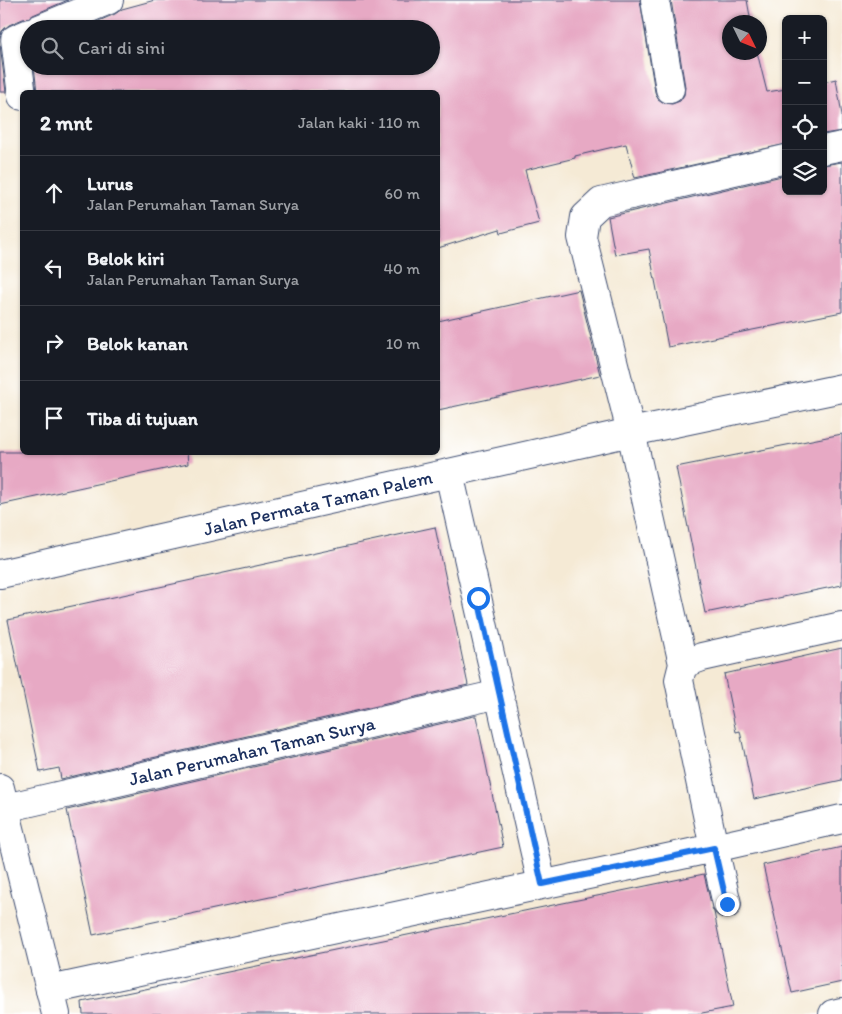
<!DOCTYPE html>
<html lang="id">
<meta charset="utf-8">
<style>
body{margin:0;font-family:Itim,sans-serif;background:#20242c;color:#f1f3f6}
.controls{position:absolute;right:15px;top:15px;display:grid;overflow:hidden;border-radius:8px;box-shadow:0 1px 4px #0004}
.controls button{width:45px;height:45px;display:grid;place-items:center;padding:0;border:0;border-bottom:1px solid #363941;background:#171b24;color:#f1f3f6;font:25px sans-serif}
.compass{position:absolute;left:722px;top:15px;width:45px;height:45px;border-radius:50%;background:#171b24;box-shadow:0 1px 4px #0004;rotate:133deg}
.stop{position:absolute;width:15px;height:15px;margin:-11px;border:4px solid #1a73e8;border-radius:50%;background:#fff}
.stop.end{background:#1a73e8;border-color:#fff;box-shadow:0 1px 5px #0008}
.list{margin:0;padding:0;list-style:none}
h2{display:flex;justify-content:space-between;align-items:center;height:65px;margin:0;padding:0 20px;font-size:21px}
h2 small{font-size:16px;font-weight:400;color:#9ea1a6}
.list li{display:grid;grid-template-columns:32px 1fr auto;gap:15px;align-items:center;box-sizing:border-box;height:75px;padding:0 20px;border-top:1px solid #363941}
.list b{display:block;font-size:19px;white-space:nowrap}
.list p{margin:0;font-size:16px;white-space:nowrap;color:#9ea1a6}
.list em{font-size:16px;font-style:normal;color:#9ea1a6}
.icon{flex:none;width:28px;height:28px;fill:none;stroke:currentColor;stroke-width:2;stroke-linecap:round;stroke-linejoin:round}
.map{position:relative;flex:none;width:842px;height:1014px;overflow:hidden}
.search{position:absolute;background:#171b24;box-shadow:0 1px 4px #0004;left:20px;top:20px;width:420px;height:55px;display:flex;align-items:center;gap:12px;box-sizing:border-box;padding:0 18px;border-radius:28px;color:#9ea1a6;font-size:19px}
.panel{position:absolute;background:#171b24;box-shadow:0 1px 4px #0004;left:20px;top:90px;width:420px;height:365px;border-radius:8px}
.map>svg:first-child{display:block}
</style>
<div class="map">
<svg width="842" height="1014" viewBox="0 0 842 1014">
<rect width="100%" height="100%" fill="#fff"/>
<filter id="ink" filterUnits="userSpaceOnUse"><feTurbulence type="fractalNoise" baseFrequency=".02" numOctaves="2"/><feDisplacementMap in="SourceGraphic" scale="10" xChannelSelector="R" yChannelSelector="G"/><feConvolveMatrix kernelMatrix="1 2 1 2 8 2 1 2 1" color-interpolation-filters="sRGB"/></filter>
<filter id="wash" filterUnits="userSpaceOnUse"><feTurbulence type="fractalNoise" baseFrequency=".0096" numOctaves="4" result="noise"/><feDisplacementMap in="SourceGraphic" scale="20" xChannelSelector="R" yChannelSelector="G"/><feGaussianBlur stdDeviation="1.12" result="paint"/><feColorMatrix in="noise" values="0 0 0 0 0 0 0 0 0 0 0 0 0 0 0 0 0 1.4 0 .05"/><feComposite in="paint" operator="in"/></filter>
<g filter="url(#wash)">
<rect width="100%" height="100%" fill="#f5ead5"/>
<g id="blocks">
<g fill="#e7a9c4">
<path d="M0,0H68L33,15L29,18L23,19L9,25L2,31L0,38Z"/>
<path d="M155,0H640L655,92L658,99L664,103L672,104L680,101L684,95L685,87L671,0H747L751,22H730V52H757L767,92L786,89V144L635,178L626,144L575,156V158L525,170L539,223L501,233L500,229L438,248V92H37L34,66H431V29H80L115,14L122,9Z"/>
<path d="M0,45L6,92H0Z"/>
<path d="M836,79L842,115V131L823,134V82Z"/>
<path d="M842,162V312L668,347L649,249L615,255L608,217L786,175V191H823V165Z"/>
<path d="M579,290L600,375L438,410V321Z"/>
<path d="M842,434V585L705,613L676,467Z"/>
<path d="M0,452H187L188,464L0,505Z"/>
<path d="M435,527L468,685L61,779L59,768L40,772L8,620Z"/>
<path d="M842,648V780L754,799L740,731L736,732L724,674Z"/>
<path d="M474,716H476L503,847L93,935L67,810Z"/>
<path d="M842,847V982L792,993L763,865Z"/>
<path d="M704,874L712,908L714,912L733,1007L697,1014H83L82,1002Z"/>
</g>
</g>
</g>
<g filter="url(#ink)">
<use href="#blocks" fill-opacity="0" stroke="#3c4b70" stroke-width="1"/>
<g fill="none" stroke-linecap="round" stroke-linejoin="round">
<defs>
<g id="minor">
<path d="M655,0L670,89"/>
<path d="M39,29L109,0"/>
<path d="M22,96L15,39L29,33"/>
<path d="M823,150L842,146"/>
<path d="M449,473L542,884"/>
<path d="M683,664L702,657L842,626"/>
<path d="M0,788L56,1014"/>
<path d="M5,808L499,694"/>
<path d="M727,904L714,848L679,680L683,664L631,432L582,237L585,217L601,202L786,159"/>
<path d="M50,990L714,848L842,819"/>
<path d="M833,1014L842,1012"/>
</g>
<path id="tertiary" d="M0,574L631,432L842,388"/>
</defs>
<use href="#minor" stroke="#3c4b70" stroke-width="30"/>
<use href="#tertiary" stroke="#3c4b70" stroke-width="30"/>
<use href="#minor" stroke="#fff" stroke-width="28"/>
<use href="#tertiary" stroke="#fff" stroke-width="28"/>
</g>
</g>
<g fill="none" stroke-linecap="round" stroke-linejoin="round" filter="url(#ink)">
<path stroke="#1a73e8" stroke-width="6" d="M478,598L542,884L714,848L727,904"/>
</g>
<g text-anchor="middle" dominant-baseline="central" stroke-width="4.5" stroke-linejoin="round" paint-order="stroke">
<g font-size="19" fill="#1b2f5e" stroke="#fff">
<text transform="translate(318 503) rotate(-13)">Jalan Permata Taman Palem</text>
<text transform="translate(252 751) rotate(-13)">Jalan Perumahan Taman Surya</text>
</g>
</g>
</svg>
<div class="controls">
<button>+</button>
<button>−</button>
<button><svg class="icon" aria-label="locate" viewBox="0 0 24 24"><circle cx="12" cy="12" r="6"/><path d="M12 2v4M12 18v4M2 12h4M18 12h4"/></svg></button>
<button><svg class="icon" aria-label="layers" viewBox="0 0 24 24"><path d="M12 4l9 5-9 5-9-5zM3 14l9 5 9-5"/></svg></button>
</div>
<svg class="compass" viewBox="-18 -18 36 36"><path d="M0-13l5 13h-10z" fill="#e53935"/><path d="M0 13l5-13h-10z" fill="#9ea1a6"/></svg>
<div class="stop" style="left:478px;top:598px"></div>
<div class="stop end" style="left:727px;top:904px"></div>
<div class="search"><svg class="icon" aria-label="search" viewBox="0 0 24 24"><circle cx="10" cy="10" r="6"/><path d="M15 15l6 6"/></svg>Cari di sini</div>
<section class="panel">
<h2>2 mnt<small>Jalan kaki · 110 m</small></h2>
<ul class="list">
<li><svg class="icon" aria-label="ahead" viewBox="0 0 24 24"><path d="M12 20V5M6 11l6-6 6 6"/></svg><div><b>Lurus</b><p>Jalan Perumahan Taman Surya</p></div><em>60 m</em></li>
<li><svg class="icon" aria-label="left" viewBox="0 0 24 24"><path d="M17 20v-9H6M10 6l-5 5 5 5"/></svg><div><b>Belok kiri</b><p>Jalan Perumahan Taman Surya</p></div><em>40 m</em></li>
<li><svg class="icon" aria-label="right" viewBox="0 0 24 24"><path d="M7 20v-9h11M14 6l5 5-5 5"/></svg><div><b>Belok kanan</b></div><em>10 m</em></li>
<li><svg class="icon" aria-label="arrive" viewBox="0 0 24 24"><path d="M6 21V4h12l-3 4 3 4H6"/></svg><div><b>Tiba di tujuan</b></div></li>
</ul>
</section>
</div>
